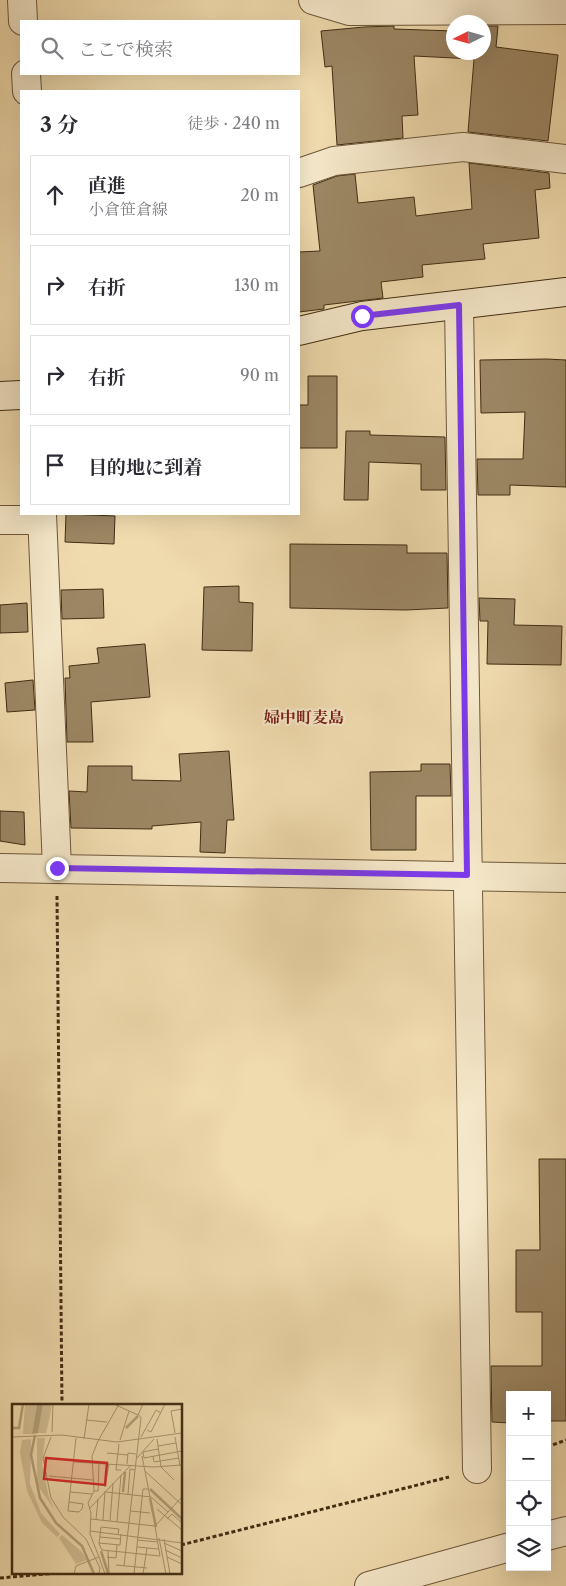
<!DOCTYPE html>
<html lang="ja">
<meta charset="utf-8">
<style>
body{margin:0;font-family:"Libre Caslon Text","Noto Serif JP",serif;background:#f7f7f7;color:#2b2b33}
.controls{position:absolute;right:15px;bottom:15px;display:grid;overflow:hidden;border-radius:0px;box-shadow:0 5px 20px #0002}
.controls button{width:45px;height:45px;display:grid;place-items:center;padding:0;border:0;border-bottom:1px solid #e1e1e2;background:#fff;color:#2b2b33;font:25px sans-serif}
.compass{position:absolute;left:446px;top:15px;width:45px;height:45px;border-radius:50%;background:#fff;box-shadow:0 5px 20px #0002;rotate:265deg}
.stop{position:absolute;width:15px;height:15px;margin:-11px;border:4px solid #7c3aed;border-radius:50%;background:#fff}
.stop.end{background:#7c3aed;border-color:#fff;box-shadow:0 1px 5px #0008}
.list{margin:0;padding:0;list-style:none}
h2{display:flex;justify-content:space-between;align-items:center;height:65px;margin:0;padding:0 20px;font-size:21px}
h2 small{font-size:16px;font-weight:400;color:#7c7c81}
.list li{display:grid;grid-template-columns:32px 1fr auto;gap:15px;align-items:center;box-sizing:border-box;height:80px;margin:0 10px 10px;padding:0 10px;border:1px solid #e1e1e2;border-radius:0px}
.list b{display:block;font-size:19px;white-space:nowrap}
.list p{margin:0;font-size:16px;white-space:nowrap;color:#7c7c81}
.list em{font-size:16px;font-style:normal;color:#7c7c81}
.icon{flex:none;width:28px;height:28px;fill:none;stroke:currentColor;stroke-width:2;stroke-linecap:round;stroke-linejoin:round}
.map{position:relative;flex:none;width:566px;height:1586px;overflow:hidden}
.search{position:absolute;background:#fff;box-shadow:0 5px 20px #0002;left:20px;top:20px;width:280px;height:55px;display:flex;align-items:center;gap:12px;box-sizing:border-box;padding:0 18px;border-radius:0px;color:#7c7c81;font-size:19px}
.panel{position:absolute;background:#fff;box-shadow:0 5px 20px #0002;left:20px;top:90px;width:280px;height:425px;border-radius:0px}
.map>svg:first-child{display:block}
</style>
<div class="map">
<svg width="566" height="1586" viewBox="0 0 566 1586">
<rect width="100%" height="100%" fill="#f0dbae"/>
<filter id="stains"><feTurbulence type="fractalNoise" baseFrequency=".004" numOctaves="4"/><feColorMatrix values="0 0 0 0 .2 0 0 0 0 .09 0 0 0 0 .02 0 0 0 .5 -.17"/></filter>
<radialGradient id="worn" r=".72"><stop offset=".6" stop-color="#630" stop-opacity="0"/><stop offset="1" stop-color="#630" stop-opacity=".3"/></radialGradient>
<g fill="#9c8764" stroke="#412d13">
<path d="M394,26V29L454,31V52H484V26H498L496,47L558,55L548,141L468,132L474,59L414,56L418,115L402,116L403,138L337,145L332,66L325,67L321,31L364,27Z"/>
<path d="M469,163L549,173L550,188L535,190L539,238L483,244L485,259L422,265L423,277L381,282L383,298L324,305V309L299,312V252L320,251L313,185L337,176L355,174L358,203L414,197L416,216L472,209Z"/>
<path d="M547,359L566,360V487L510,485V495H478L477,459H523L525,412L481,413L480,360Z"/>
<path d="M308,376H337V448H299V405H308Z"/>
<path d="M346,431H370V435L445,437L446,490H421V464L369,462L368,500H344Z"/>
<path d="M66,514L115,516L114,544L65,542Z"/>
<path d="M290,544L407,545V553H447L448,608L406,610L290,608Z"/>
<path d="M239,586V602L253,603L252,651L202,650L204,587Z"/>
<path d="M103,589L104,618L62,619L61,590Z"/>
<path d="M479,598L515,599L514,625L562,626L561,665L487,664L488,621H480Z"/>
<path d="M27,603L28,632L0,633V605Z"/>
<path d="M145,644L150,697L91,702L93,742H67L65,678H70L69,666L99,663L97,648Z"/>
<path d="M33,680L35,710L7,712L5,683Z"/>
<path d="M229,751L234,820H227L225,853L200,852L201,822L152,826V829L71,828L69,791L87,792L88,766H132V780L181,781L179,754Z"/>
<path d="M421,764H450L451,796H416V850H371L370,772L421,771Z"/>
<path d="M0,811L24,812L25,845L0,841Z"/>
<path d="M539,1159H566V1421H547V1395H510V1423L492,1422L491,1366H542V1312H516V1250H540Z"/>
</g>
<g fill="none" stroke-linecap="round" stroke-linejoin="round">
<defs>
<g id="minor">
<path d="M22,0L23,21"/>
<path d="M313,0L350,11L566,10"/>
<path d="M26,74L27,91"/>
<path d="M299,173L334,161L463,147L566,159"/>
<path d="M459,305L477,1469"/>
<path d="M42,514L57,868"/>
<path d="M0,520H42"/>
<path d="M0,868L566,878"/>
<path d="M547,1536L566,1531"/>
<path d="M369,1586L510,1547"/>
</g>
<g id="secondary">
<path d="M299,331L362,316L566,292"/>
<path d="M0,396L21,395"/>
</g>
</defs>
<use href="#minor" stroke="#6d583a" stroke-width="30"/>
<use href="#secondary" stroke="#412d13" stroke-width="30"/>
<g stroke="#412d13" stroke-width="3" stroke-dasharray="4 2.5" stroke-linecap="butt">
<path d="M57,896L62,1405"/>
<path d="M547,1447L566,1440"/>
<path d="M181,1545L449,1477"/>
<path d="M0,1578L68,1572"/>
</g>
<use href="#minor" stroke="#f5e8ca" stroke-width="28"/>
<use href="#secondary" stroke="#f5e8ca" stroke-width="28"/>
</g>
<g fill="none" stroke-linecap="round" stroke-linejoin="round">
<path stroke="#7c3aed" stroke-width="6" d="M57,868L467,875L459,305L362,316"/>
</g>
<g text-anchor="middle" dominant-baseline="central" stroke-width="4" stroke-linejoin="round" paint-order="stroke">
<g font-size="16" font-weight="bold" fill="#7a1f14" stroke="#f5e8ca">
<text x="304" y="717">婦中町麦島</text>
</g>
</g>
<g transform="translate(12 1404)">
<rect width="170" height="170" fill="#f0dbae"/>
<path d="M13,0H25L20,30H11ZM31,0H40L38,12L34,29H26ZM25,34H33L30,60L37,94L43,106L25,81ZM19,35L18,80L29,109L48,130L45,133L30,119L15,87L8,49L10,36ZM50,131L69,147L75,156L64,160L47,134Z" fill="#d2bd94"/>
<path d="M25,0H31L26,29L20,30Z" fill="#b4a079"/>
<path fill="none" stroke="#b4a079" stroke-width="2.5" d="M0,24H7L11,0M114,24L126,12M23,31L19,51L28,94L44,119L70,142L82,170M138,85L170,115M111,88L113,68M138,94L144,123M89,147L96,169"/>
<path fill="none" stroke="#aa9570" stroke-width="1" d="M104,1L126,11L131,0M74,16L95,18M135,26L139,28L153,0M40,28L41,0M163,29L159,7L170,5M0,33L50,31L105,38L170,29M39,33L31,54L39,94L51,113L74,135L88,164L87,170M129,33L144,6L149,9M163,33L168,62M72,35L77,0M145,35L149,63L162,76M108,36L117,7M86,37L107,0M107,40L104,66H109M146,42L164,39M131,48L132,54L170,47M131,48L146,45M95,49L116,51M130,52L138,93M141,52L142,58L167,54M125,54L142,35M62,58L142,63L170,61M115,60L116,49L124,50M133,67L170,101M37,72L81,76M93,83L97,60M82,87H86L87,59M58,88L80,90M94,88L139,93L156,108M116,90L118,65L123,66M57,98L71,100L70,105L67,108L56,107L64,34M78,104L118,62M145,105L170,126M119,107L138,109M79,115L143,122L170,93M155,115L160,110L170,119M84,116L86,95M91,116L93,87M98,117L101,79M105,118L109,71M78,127L170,139M106,130L107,125L89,123L87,140L90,146L148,152L143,122M88,133L109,135M147,134L154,170M152,135L158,170M125,136L146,138M87,139L108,141L109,130M152,139L170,147M125,143L146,145M153,146L170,154M96,147L97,170M87,153L93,170M95,153L104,154L105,141M155,153L170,160M104,161L135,164M112,162L129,14L126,10M62,170L64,162L87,153L78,130L79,109L76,99L82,87L80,52L86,37M122,170L131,85H136M131,170L135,144"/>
<path fill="#d62828" fill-opacity="0.15" stroke="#d62828" stroke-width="2.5" d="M34,54L95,59L93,81L32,75Z"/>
<rect width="170" height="170" fill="none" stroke="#412d13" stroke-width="2.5"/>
</g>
<rect width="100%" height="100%" filter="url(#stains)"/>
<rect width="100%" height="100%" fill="url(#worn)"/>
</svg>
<div class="controls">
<button>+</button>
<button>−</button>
<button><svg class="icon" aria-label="locate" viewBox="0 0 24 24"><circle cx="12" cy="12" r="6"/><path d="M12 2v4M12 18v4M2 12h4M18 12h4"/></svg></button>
<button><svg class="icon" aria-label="layers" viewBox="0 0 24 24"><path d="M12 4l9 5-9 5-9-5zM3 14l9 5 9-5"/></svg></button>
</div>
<svg class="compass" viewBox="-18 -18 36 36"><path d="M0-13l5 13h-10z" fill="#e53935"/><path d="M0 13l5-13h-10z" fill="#7c7c81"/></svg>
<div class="stop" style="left:362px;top:316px"></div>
<div class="stop end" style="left:57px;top:868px"></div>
<div class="search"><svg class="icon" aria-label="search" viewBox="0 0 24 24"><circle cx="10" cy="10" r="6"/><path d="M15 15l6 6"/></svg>ここで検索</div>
<section class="panel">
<h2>3 分<small>徒歩 · 240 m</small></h2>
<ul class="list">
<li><svg class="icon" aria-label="ahead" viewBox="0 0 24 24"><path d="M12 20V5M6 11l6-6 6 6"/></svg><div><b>直進</b><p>小倉笹倉線</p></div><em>20 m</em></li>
<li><svg class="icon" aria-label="right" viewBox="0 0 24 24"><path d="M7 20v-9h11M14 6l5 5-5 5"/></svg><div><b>右折</b></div><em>130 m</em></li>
<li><svg class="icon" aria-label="right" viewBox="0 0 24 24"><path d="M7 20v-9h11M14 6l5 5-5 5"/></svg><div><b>右折</b></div><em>90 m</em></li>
<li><svg class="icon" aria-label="arrive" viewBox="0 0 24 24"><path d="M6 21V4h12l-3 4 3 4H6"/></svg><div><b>目的地に到着</b></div></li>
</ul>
</section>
</div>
